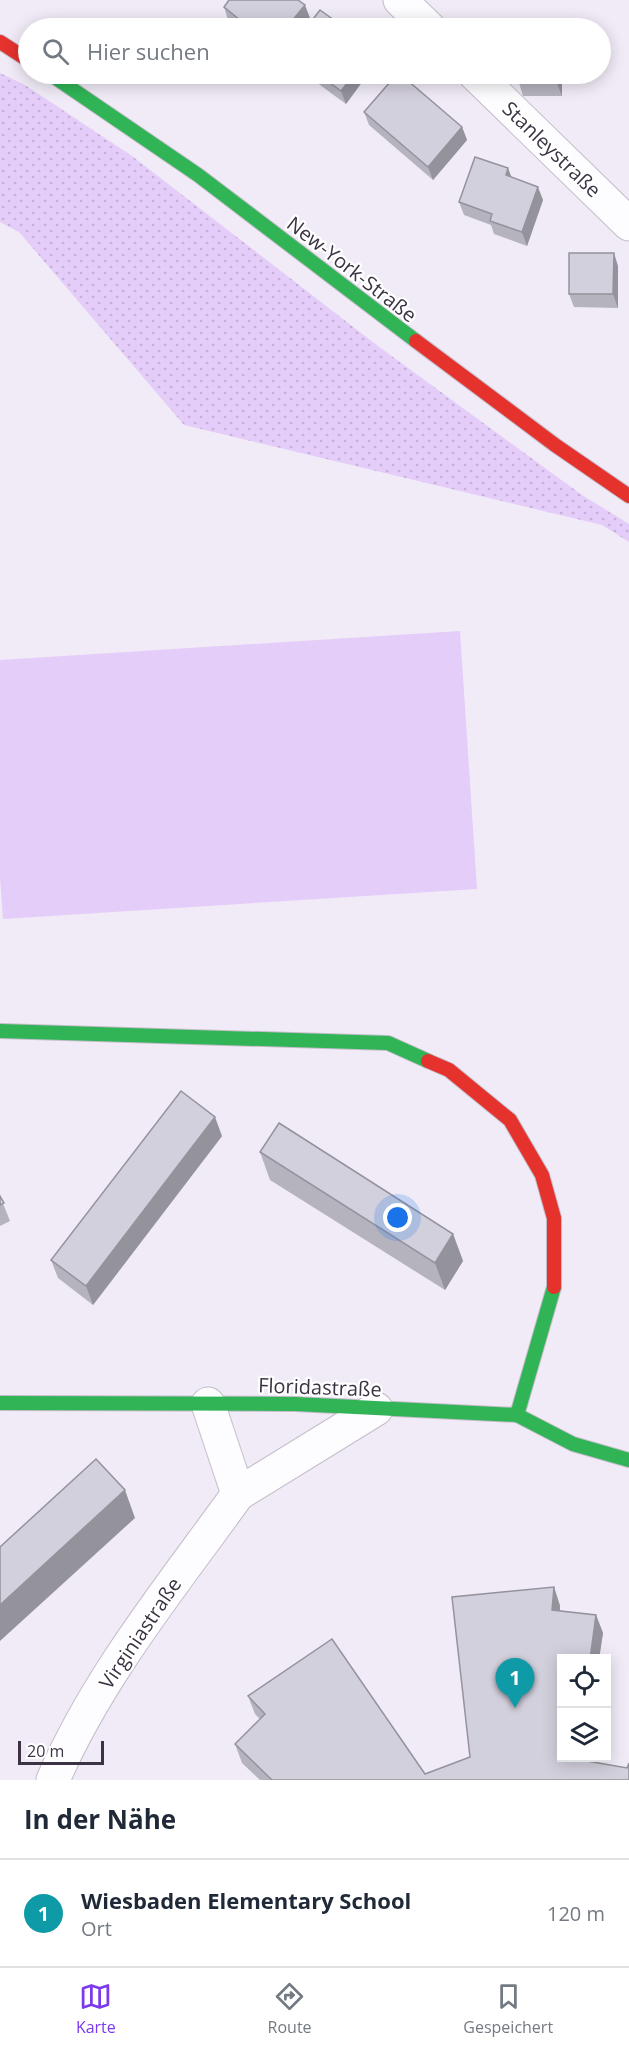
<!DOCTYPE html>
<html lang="de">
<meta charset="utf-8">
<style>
body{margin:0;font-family:"Open Sans",sans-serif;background:#f6f6f7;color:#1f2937}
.controls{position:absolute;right:18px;bottom:18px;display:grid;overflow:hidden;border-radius:0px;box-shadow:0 3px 15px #0003}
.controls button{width:54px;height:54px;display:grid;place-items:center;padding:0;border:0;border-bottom:2px solid #e0e1e3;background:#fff;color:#1f2937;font:30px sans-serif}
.scale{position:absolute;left:18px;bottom:15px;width:86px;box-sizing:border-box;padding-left:6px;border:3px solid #3b3343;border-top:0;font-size:16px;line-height:21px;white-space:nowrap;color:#3b3343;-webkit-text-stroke:4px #fff;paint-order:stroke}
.you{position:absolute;left:398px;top:1218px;width:21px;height:21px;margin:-15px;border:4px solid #fff;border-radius:50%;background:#1a73e8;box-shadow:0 0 0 9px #1a73e833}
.badge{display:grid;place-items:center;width:39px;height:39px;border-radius:50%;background:#7c3aed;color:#fff;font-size:20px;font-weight:700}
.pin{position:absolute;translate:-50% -50px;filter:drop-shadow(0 2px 3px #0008)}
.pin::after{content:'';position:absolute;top:32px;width:21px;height:18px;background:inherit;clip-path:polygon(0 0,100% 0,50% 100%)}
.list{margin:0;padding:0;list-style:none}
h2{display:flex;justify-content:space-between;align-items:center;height:78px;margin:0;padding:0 24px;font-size:26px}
h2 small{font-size:20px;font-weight:400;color:#747a83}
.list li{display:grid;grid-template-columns:39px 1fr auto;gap:18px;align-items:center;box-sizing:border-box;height:108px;padding:0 24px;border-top:2px solid #e0e1e3}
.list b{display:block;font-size:22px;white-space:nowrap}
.list p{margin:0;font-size:20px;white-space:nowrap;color:#747a83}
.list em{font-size:20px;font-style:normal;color:#747a83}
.icon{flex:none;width:33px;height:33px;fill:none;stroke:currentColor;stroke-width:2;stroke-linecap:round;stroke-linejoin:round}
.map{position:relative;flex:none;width:629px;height:1780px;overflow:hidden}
.search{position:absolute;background:#fff;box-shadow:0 3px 15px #0003;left:18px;right:18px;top:18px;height:66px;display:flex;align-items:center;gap:15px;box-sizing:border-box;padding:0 21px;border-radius:33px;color:#747a83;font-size:22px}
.sheet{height:186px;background:#fff}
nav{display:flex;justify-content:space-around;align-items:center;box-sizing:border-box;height:84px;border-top:2px solid #e0e1e3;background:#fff;font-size:16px;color:#747a83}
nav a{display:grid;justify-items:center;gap:3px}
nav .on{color:#7c3aed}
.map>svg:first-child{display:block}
</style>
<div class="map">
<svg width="629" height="1780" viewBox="0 0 629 1780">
<defs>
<pattern id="grass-dots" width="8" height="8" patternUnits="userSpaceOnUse" patternTransform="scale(1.5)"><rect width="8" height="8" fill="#e5cdfa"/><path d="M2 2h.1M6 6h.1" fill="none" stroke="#c5b0d8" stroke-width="1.8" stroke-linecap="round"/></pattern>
</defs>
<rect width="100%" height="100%" fill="#f1ebf7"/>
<path fill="url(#grass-dots)" d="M0,73L25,85L132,156L378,346L582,495L629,524V542L602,525L184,425L19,232L0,222Z"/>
<path fill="#e5cdfa" d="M460,631L477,889L3,919L0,877V660Z"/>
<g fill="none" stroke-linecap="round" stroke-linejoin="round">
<defs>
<g id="street">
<path d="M400,0L429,28"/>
<path d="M475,74L629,224"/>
<path d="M238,1494L376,1409"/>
<path d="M53,1780C98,1676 172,1586 238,1494L208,1404"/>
</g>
<g id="fast">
<path d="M50,74L198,175L416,341"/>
<path d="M0,1031L388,1043L428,1061"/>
<path d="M0,1403L295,1404L517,1415L573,1444L629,1460"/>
<path d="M517,1415L554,1287"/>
</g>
<g id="jam">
<path d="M0,42L28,60"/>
<path d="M416,341L555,445L629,496"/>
<path d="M428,1061L449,1070L510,1120L542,1175L554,1218V1287"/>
</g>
</defs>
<use href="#street" stroke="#c3bdca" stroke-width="35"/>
<use href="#fast" stroke="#c3bdca" stroke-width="16"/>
<use href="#jam" stroke="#c3bdca" stroke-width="16"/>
<use href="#street" stroke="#fdfcfe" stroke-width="33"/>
<use href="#fast" stroke="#30b455" stroke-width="14"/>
<use href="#jam" stroke="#e5322d" stroke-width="14"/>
</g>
<g fill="#b5b3be">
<path d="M224,7L310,18L301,28H239L228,20Z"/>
<path d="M305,74H368L346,104Z"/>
<path d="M562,74V96H523L519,83Z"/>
<path d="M364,112L462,127L467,140L433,180L369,125Z"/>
<path d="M511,178L543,200L527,246L494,234L491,225L464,215L459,202Z"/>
<path d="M618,266V308L574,307L569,294Z"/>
<path d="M222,1136L93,1305L58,1278L51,1260Z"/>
<path d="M260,1152L453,1234L463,1261L445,1290L270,1180Z"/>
<path d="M0,1196L10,1221L0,1226Z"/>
<path d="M554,1587L560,1606V1611L596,1615L603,1633L599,1659H561V1758H585V1760L627,1768L629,1780H260L242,1763L235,1744L260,1719L255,1714L248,1696L425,1774L470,1757Z"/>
</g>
<g fill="#94929b">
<path d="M305,5L310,18L301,28H286Z"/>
<path d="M354,74H368L346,104L341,91Z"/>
<path d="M557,74H562V96L557,83Z"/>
<path d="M462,127L467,140L433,180L428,167Z"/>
<path d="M508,168L513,181L506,175Z"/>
<path d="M538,187L543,200L527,246L522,232Z"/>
<path d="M614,253L618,266V308L613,294Z"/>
<path d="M215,1117L222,1136L93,1305L86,1286Z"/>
<path d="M453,1234L463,1261L445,1290L435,1263Z"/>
<path d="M125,1490L135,1518L0,1641V1605Z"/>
<path d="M554,1587L560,1606L559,1629L552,1610Z"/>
<path d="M596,1615L603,1633L599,1659H590Z"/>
<path d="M576,1758H585L582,1777L576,1759Z"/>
</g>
<g fill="#d3d0dd" stroke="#94929b" stroke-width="1.5">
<path d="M229,0H298L305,5L286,28H250L224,7Z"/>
<path d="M320,10L345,28H306Z"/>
<rect x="519" y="23" width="38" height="5"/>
<path d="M318,74H354L341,91Z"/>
<path d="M397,74H400L462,127L428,167L364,112Z"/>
<rect x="519" y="74" width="38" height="9"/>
<path d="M475,157L508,168L506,175L538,187L522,232L490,221L492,214L459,202Z"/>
<path d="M569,253H614L613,294H569Z"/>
<path d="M181,1091L215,1117L86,1286L51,1260Z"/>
<path d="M279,1123L453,1234L435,1263L260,1152Z"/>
<path d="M0,1196L4,1203L0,1205Z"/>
<path d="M96,1459L125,1490L0,1605V1547Z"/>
<path d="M554,1587L552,1610L596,1615L590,1659H561V1758H576V1759L627,1768L629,1763V1780H272L235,1744L265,1714L248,1696L332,1639L425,1774L470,1757L452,1597Z"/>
</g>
<g text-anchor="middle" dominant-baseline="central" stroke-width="4.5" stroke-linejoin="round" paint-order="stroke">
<g font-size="20" fill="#3b3343" stroke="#fff">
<text transform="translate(552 149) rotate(44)">Stanleystraße</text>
<text transform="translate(352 269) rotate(38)">New-York-Straße</text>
<text transform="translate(320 1387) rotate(2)">Floridastraße</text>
<text transform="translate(140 1633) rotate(-56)">Virginiastraße</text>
</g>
</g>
</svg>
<div class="controls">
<button><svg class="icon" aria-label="locate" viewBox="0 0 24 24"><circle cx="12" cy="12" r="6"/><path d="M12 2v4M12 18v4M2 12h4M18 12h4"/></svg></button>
<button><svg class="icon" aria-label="layers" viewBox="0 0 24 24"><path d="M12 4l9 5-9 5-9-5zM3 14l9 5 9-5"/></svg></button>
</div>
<div class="scale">20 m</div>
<div class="you"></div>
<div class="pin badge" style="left:515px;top:1708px;background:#0f9aa8">1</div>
<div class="search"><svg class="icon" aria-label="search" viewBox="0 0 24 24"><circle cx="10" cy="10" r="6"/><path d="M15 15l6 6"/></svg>Hier suchen</div>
</div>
<section class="sheet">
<h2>In der Nähe<small></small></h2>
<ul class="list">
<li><span class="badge" style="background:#0f9aa8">1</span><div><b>Wiesbaden Elementary School</b><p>Ort</p></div><em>120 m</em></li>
</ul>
</section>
<nav>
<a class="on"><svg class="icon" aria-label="map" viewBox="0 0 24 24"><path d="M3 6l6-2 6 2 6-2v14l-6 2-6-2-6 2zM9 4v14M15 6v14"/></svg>Karte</a>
<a><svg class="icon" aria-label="directions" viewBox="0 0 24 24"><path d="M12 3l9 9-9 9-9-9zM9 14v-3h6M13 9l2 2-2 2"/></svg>Route</a>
<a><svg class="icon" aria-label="saved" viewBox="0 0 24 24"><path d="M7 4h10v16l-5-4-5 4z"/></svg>Gespeichert</a>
</nav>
